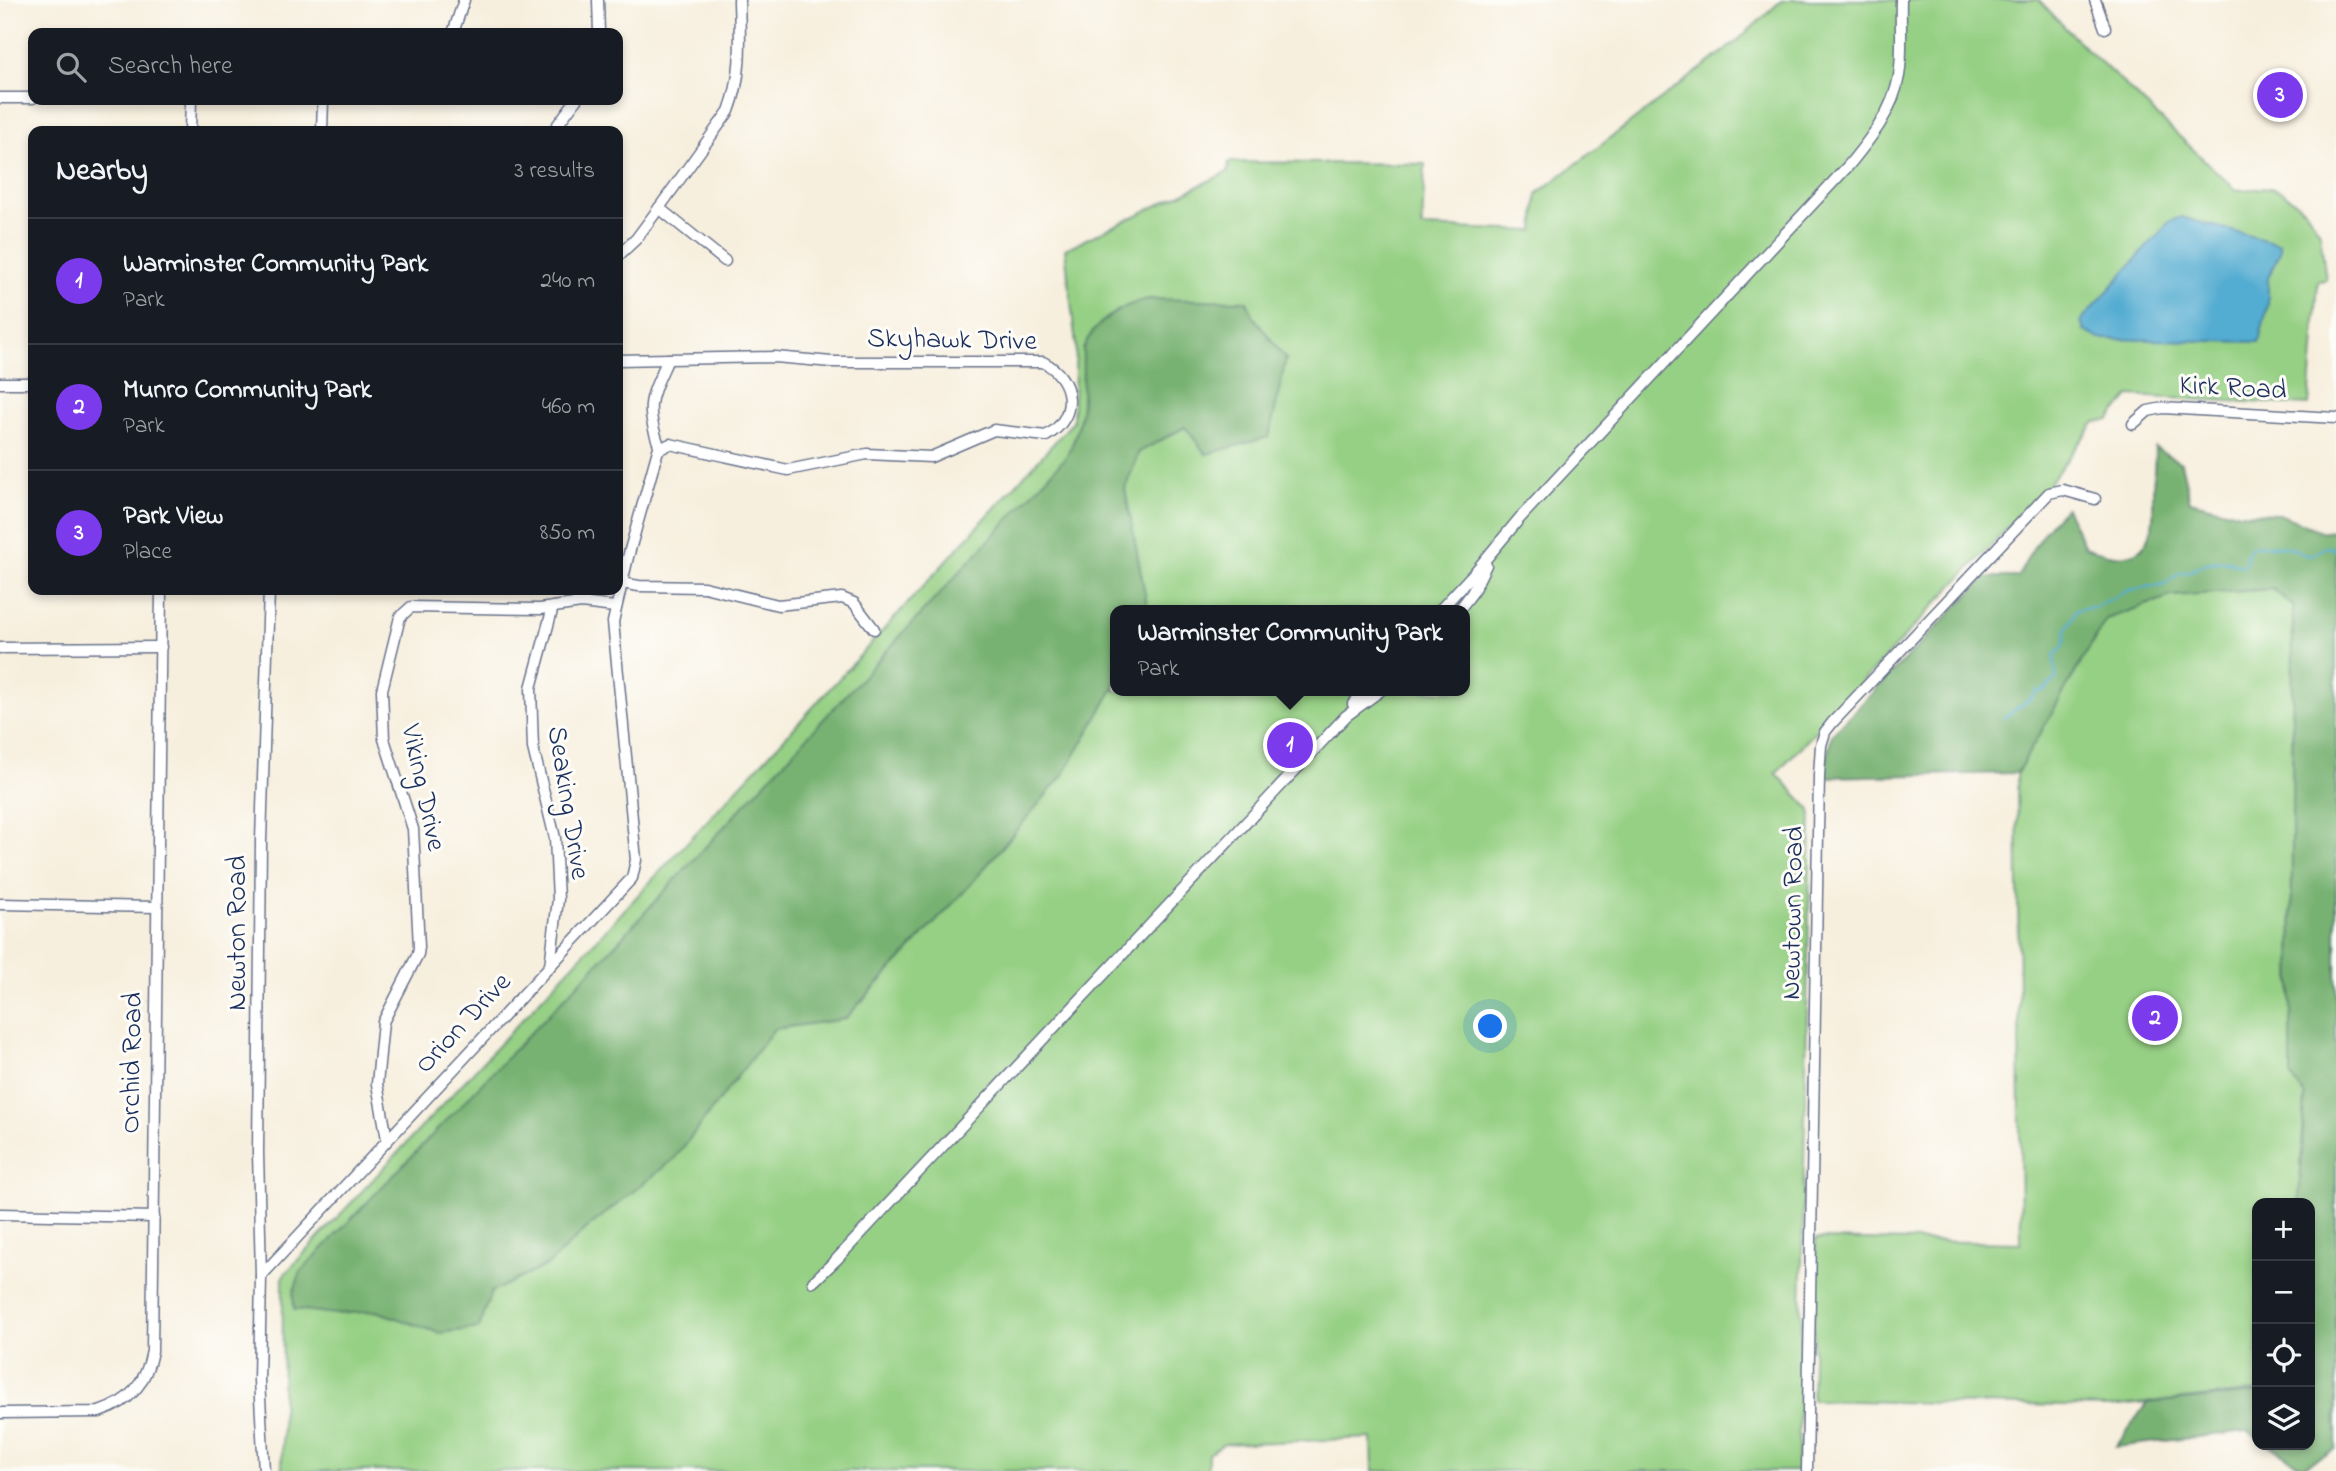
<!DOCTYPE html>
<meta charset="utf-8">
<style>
body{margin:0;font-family:"Indie Flower",sans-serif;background:#20242c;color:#f1f3f6}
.controls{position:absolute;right:21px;bottom:21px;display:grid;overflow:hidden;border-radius:14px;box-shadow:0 4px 10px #0003}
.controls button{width:63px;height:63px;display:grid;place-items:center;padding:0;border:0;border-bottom:2px solid #363941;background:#171b24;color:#f1f3f6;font:35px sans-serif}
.you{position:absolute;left:1491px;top:1027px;width:24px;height:24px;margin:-18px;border:5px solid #fff;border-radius:50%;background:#1a73e8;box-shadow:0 0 0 10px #1a73e833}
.badge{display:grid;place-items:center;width:46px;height:46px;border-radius:50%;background:#7c3aed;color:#fff;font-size:23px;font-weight:700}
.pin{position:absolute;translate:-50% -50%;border:4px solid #fff;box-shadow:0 2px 7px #0006}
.popup{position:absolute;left:1110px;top:605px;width:360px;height:91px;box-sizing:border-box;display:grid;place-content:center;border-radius:14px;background:#171b24;filter:drop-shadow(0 2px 5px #0005);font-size:23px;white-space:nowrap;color:#9ea1a6}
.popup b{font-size:26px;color:#f1f3f6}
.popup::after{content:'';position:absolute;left:50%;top:100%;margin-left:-14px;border:14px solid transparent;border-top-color:#171b24}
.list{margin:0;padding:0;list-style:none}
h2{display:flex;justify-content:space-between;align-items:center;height:91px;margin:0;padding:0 28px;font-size:30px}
h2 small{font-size:23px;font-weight:400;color:#9ea1a6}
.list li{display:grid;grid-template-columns:46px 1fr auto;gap:21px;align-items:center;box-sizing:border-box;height:126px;padding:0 28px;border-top:2px solid #363941}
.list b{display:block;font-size:26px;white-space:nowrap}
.list p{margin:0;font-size:23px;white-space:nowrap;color:#9ea1a6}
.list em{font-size:23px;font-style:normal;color:#9ea1a6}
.icon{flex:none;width:38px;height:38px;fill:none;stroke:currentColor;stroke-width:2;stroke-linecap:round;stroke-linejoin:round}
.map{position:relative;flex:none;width:2336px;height:1471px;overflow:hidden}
.search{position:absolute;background:#171b24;box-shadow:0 4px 10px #0003;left:28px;top:28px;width:595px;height:77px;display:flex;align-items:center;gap:18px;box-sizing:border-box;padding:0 24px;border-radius:14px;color:#9ea1a6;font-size:26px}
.panel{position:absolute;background:#171b24;box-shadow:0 4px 10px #0003;left:28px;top:126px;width:595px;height:469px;border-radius:14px}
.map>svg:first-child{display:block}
</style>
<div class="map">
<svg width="2336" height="1471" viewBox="0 0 2336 1471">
<rect width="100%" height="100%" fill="#fdfcf7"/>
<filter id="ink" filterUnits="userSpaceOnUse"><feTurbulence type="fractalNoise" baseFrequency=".0143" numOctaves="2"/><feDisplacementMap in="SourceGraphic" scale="14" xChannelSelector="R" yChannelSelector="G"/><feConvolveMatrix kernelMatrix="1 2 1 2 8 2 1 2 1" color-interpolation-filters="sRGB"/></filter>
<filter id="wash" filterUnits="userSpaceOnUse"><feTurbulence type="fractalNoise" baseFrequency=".00686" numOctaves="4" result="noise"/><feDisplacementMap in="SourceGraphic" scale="28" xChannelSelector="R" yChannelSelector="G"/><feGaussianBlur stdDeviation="1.57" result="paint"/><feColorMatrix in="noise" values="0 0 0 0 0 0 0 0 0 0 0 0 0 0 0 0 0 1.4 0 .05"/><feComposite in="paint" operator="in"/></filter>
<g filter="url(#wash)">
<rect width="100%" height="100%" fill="#f7efde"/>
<g fill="#96d084" stroke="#588071" stroke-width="2" fill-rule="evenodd">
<path d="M1782,0H2039L2073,36L2236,190L2271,188L2284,193L2306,211L2320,232L2326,280L2318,281L2309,405L2129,396L2109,420L2095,422L2048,485L1776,773L1811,810L1798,1471H1373L1372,1438L1224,1444L1208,1454V1471H282L283,1276L804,717L1073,422L1076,346L1065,249L1228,172L1229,162L1425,164L1422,227L1534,231L1537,194L1736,42ZM1115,610H1465V691H1115Z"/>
<path d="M2273,589L2293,606L2291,1075L2305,1096L2299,1203H2257V1391L2109,1407L1812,1400L1816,1239L2021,1243L2017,773L2106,619L2171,596Z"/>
</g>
<g fill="#78b272" stroke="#4a7068" stroke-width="2">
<path d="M1148,299L1247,301L1254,317L1286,359L1269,437L1206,454L1185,427L1139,452L1125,489L1148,610H1115V686L1064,774L971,884L845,1019L774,1029L674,1159L586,1229L548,1265L491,1292L479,1328L439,1333L376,1311L337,1314L294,1309L293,1294L301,1271L599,962L1066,457C1086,423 1082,387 1083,349C1093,322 1122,305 1148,299Z"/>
<path d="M2155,448L2181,463L2190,501L2237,513L2279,514L2320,531L2336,532V1450L2302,1467L2269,1445H2310V1203H2299L2305,1096L2291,1076L2293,606L2273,589L2171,596L2106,619L2017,773L1822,777L1832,734L1986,577H2018C2031,551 2044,527 2066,508L2085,547C2098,551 2113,557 2127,555C2155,551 2154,517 2153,497C2153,480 2155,464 2155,448Z"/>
<path d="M2257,1393V1437L2247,1431L2116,1447L2147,1403Z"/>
</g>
<path fill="#53acd1" stroke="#376e98" stroke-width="2" d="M2181,217L2280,244V252L2268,278V304L2259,342L2099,339L2084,330L2081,321L2170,221Z"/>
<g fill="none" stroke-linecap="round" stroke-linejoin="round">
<path stroke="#53acd1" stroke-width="2.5" d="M2005,718C2016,707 2030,702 2037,691H2043L2056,679L2054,657L2065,643L2066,630L2076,611L2083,608L2095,607L2129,590L2165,584L2180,573L2189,572L2206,563L2226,561L2242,566L2245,564L2249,548L2252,546C2266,545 2280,545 2294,549C2300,551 2303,555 2310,556L2326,547L2333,548L2336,551"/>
</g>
</g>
<g filter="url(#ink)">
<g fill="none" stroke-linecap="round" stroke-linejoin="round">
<defs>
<g id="minor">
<path d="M598,0L599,33"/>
<path d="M2095,0L2105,28"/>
<path d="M453,33L464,0"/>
<path d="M0,98H33"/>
<path d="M190,131L191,100"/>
<path d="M322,131L323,100"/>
<path d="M553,131L576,100"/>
<path d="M659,208L725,261"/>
<path d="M618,256L636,239L659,208L729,111C743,75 740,38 739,0"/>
<path d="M0,383H33"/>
<path d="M2133,424L2148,411L2163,408L2336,418"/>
<path d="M660,448C644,405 650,399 668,359"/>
<path d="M621,583L639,586L704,587L778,605L842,598L854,603L874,629"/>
<path d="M1440,610L1475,572L1519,519L1849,165C1871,138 1893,111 1899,76C1903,52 1900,25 1901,0"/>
<path d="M1459,610L1472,593L1486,565"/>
<path d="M0,648L161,647"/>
<path d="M1353,704L1365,691"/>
<path d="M0,904L157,907"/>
<path d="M550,966L558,899L555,838L533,748L531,688L553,607"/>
<path d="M387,1139L377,1084L383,1022L418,954L419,947L413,829L384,739L382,690L400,617L411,607L540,609L581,603L615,607"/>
<path d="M0,1214L154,1217"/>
<path d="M261,1276L258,1152L261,841L269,590"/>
<path d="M813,1282L836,1260L1346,716L1380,691"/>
<path d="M0,1413L99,1412C130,1402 146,1384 152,1351L161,590"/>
<path d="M264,1471L259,1380L261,1276L632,878L636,860L613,622L628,557L658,450L670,444L788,470L867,454L931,457L994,430L1046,436C1079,418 1075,378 1043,362H832L775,357L618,360"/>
<path d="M1807,1471L1819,776L1821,745L1825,732L1832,723L2049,493L2063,490L2095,499"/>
</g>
</defs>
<use href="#minor" stroke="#68728b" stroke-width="13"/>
<use href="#minor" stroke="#fff" stroke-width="10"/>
</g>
</g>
<g text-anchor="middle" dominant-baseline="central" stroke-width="6" stroke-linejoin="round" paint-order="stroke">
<g font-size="28" fill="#1b2f5e" stroke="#fdfcf7">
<text transform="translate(952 341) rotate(1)">Skyhawk Drive</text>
<text transform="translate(2233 389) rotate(3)">Kirk Road</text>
<text transform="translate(422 788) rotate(78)">Viking Drive</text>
<text transform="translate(567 803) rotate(81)">Seaking Drive</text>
<text transform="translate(1794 913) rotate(-89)">Newtown Road</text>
<text transform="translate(238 933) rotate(-90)">Newton Road</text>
<text transform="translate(464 1024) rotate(-47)">Orion Drive</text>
<text transform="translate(133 1063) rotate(-89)">Orchid Road</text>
</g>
</g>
</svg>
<div class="controls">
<button>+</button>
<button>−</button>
<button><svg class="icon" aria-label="locate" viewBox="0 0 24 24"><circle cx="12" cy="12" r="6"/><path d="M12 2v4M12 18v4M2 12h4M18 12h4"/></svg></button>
<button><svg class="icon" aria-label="layers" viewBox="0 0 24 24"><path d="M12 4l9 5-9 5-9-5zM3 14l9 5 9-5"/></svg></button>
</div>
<div class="you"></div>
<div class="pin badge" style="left:1290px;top:745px">1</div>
<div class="popup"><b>Warminster Community Park</b>Park</div>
<div class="pin badge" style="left:2155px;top:1018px">2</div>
<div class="pin badge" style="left:2280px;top:95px">3</div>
<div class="search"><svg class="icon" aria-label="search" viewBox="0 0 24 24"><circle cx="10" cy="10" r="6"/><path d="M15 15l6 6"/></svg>Search here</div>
<section class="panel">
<h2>Nearby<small>3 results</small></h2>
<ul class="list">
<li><span class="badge">1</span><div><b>Warminster Community Park</b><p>Park</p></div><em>240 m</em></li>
<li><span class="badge">2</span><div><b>Munro Community Park</b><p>Park</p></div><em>460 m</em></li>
<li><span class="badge">3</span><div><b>Park View</b><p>Place</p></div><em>850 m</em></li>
</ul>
</section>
</div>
